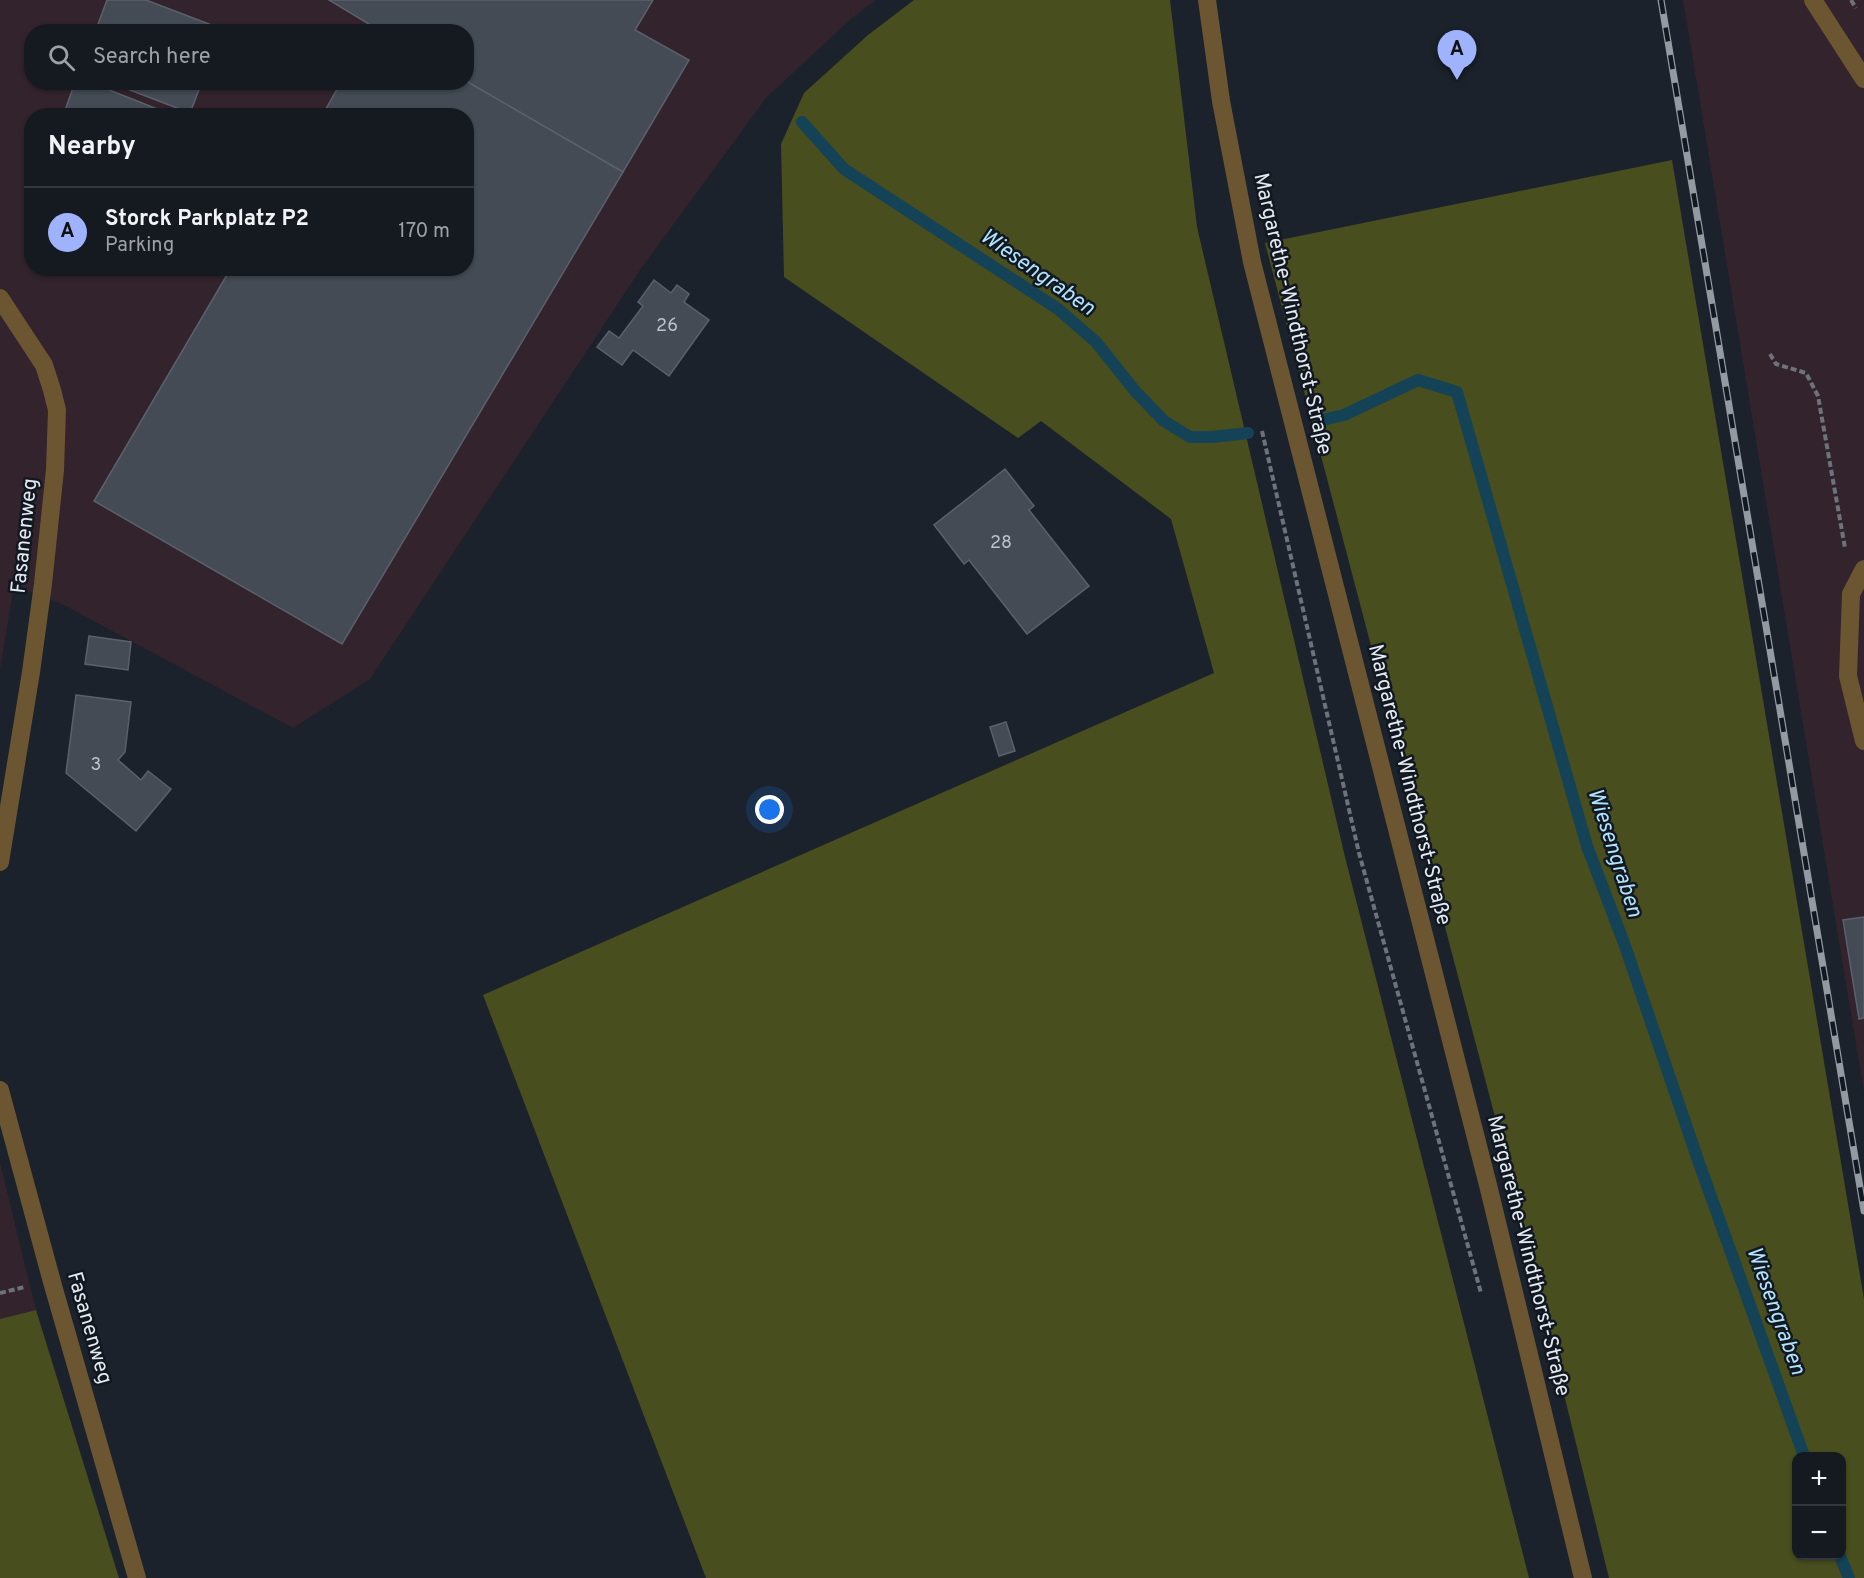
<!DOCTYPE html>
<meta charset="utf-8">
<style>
body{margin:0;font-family:Overpass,sans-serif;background:#1d2329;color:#f1f3f6}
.controls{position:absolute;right:18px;bottom:18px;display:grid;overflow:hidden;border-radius:12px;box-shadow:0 2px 4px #0004}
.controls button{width:54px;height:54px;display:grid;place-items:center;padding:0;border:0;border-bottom:2px solid #33383e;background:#141a20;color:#f1f3f6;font:30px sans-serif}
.you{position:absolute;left:770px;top:810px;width:21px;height:21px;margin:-15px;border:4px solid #fff;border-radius:50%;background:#1a73e8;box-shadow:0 0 0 9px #1a73e833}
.badge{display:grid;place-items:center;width:39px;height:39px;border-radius:50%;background:#9fb3fd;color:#111;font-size:20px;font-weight:700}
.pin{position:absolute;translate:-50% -50px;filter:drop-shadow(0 2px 3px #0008)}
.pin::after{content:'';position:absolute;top:32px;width:21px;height:18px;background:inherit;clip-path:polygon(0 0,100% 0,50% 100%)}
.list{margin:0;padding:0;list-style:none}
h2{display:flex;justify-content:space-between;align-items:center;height:78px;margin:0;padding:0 24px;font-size:26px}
h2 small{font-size:20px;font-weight:400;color:#9da1a5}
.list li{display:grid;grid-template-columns:39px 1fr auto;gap:18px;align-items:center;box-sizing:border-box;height:90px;padding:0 24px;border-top:2px solid #33383e}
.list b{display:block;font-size:22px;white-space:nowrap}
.list p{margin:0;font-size:20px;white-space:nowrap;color:#9da1a5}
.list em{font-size:20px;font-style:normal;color:#9da1a5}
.icon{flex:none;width:33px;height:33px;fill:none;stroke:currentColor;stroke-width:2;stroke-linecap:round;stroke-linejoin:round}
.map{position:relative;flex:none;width:1864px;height:1578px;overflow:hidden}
.search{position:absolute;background:#141a20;box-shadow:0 2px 4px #0004;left:24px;top:24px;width:450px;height:66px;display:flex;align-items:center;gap:15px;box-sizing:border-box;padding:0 21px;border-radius:24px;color:#9da1a5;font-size:22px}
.panel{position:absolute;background:#141a20;box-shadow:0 2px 4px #0004;left:24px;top:108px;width:450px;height:168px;border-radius:24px}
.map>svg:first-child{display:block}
</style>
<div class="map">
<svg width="1864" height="1578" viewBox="0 0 1864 1578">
<rect width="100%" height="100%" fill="#1b222b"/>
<g fill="#33232c" fill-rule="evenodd">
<path d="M0,0H876L853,17L766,98L640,270L370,679L293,728L62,604L14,586L0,670ZM32,32H466V82H32ZM32,116H466V268H32Z"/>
<path d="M1683,0H1864V1092Z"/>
<path d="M0,1163L36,1310L0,1319Z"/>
</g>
<g fill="#484e1e" fill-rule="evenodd">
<path d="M914,0H1170L1197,227L1345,857L1529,1578H706L483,995L1214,673L1171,519L1041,421L1018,438L784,277L781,144L804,93L868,35Z"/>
<path d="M1672,160L1864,1299V1578H1609L1509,1170L1265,243ZM1842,1456V1556H1796V1456Z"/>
<path d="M36,1310L119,1578H0V1319Z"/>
</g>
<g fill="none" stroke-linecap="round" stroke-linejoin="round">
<g stroke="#144256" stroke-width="12">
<path d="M802,122L844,169L1058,309L1096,342L1135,391L1164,421L1190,437H1212L1248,433"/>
<path d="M1322,420L1344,415L1418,380L1457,392L1587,846L1624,943L1699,1163L1804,1456"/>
<path d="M1840,1556L1849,1578"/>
</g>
</g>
<g fill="#444b55" stroke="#59616b" stroke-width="1.5">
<path d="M107,0H146L222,29L221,32H95Z"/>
<path d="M329,0H653L635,30L689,60L623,172L466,81V32H382Z"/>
<path d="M466,81L623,172L342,644L94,501L231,268H466V116H322L341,82H466Z"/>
<path d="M75,82H89L175,116H63Z"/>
<path d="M109,82H202L190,113Z"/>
<path d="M654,280L671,293L677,285L689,294L684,302L709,320L669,376L633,350L622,365L597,347L609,331L619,338L643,306L638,302Z"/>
<path d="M1005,469L1034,506L1029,510L1089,586L1027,634L969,560L964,564L934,525Z"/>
<path d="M89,636L131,642L128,670L85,664Z"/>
<path d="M76,695L131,702L125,752L118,760L141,780L148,771L171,789L136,831L66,773Z"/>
<path d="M1006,722L1015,751L999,756L990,727Z"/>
<path d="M1864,917V1018L1859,1019L1843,920Z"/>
</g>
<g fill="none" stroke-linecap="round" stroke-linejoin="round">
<g stroke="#6d737b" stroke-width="4" stroke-dasharray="6 3" stroke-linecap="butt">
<path d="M1851,0L1856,8"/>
<path d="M1770,354L1776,364L1806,373L1818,396L1845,548"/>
<path d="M1262,431L1359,853L1481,1293"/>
<path d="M0,1293L25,1287"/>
</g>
<g stroke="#6b5631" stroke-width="18">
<path d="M1813,0L1864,79"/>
<path d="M1864,569L1851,594L1848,676L1864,741"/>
</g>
<g stroke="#6b5631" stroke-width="18">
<path d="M1207,0L1221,101L1252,262L1488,1185L1583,1578"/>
<path d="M0,298L44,365L52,390L57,410L55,470L43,584L31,672L0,862"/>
<path d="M0,1090L52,1282L137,1578"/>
</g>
<defs>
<path id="rail" d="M1661,0L1864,1211"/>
</defs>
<use href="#rail" stroke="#949aa1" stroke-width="7"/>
<use href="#rail" stroke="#121821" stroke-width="4.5" stroke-dasharray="14" stroke-linecap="butt"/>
</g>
<g text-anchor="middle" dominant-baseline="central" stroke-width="5" stroke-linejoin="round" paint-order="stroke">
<g font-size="18" fill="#bdc2c9">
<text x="667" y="326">26</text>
<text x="1001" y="543">28</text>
<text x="96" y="765">3</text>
</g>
<g font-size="21" fill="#e5eaf0" stroke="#121821">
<text transform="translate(1292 314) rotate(77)">Margarethe-Windthorst-Straße</text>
<text transform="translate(25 536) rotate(-84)">Fasanenweg</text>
<text transform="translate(1409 785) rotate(76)">Margarethe-Windthorst-Straße</text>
<text transform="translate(1528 1256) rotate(76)">Margarethe-Windthorst-Straße</text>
<text transform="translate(89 1328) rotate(74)">Fasanenweg</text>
</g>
<g font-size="22" font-style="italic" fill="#b0e3fd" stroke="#121821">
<text transform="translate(1037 273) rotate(35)">Wiesengraben</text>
<text transform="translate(1614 853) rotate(72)">Wiesengraben</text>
<text transform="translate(1775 1311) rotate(70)">Wiesengraben</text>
</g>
</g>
</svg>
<div class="controls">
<button>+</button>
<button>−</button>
</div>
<div class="you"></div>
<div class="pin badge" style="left:1457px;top:80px">A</div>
<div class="search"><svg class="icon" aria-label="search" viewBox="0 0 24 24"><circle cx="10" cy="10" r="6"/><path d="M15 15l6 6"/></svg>Search here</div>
<section class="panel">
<h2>Nearby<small></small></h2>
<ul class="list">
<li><span class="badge">A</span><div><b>Storck Parkplatz P2</b><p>Parking</p></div><em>170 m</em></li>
</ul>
</section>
</div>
